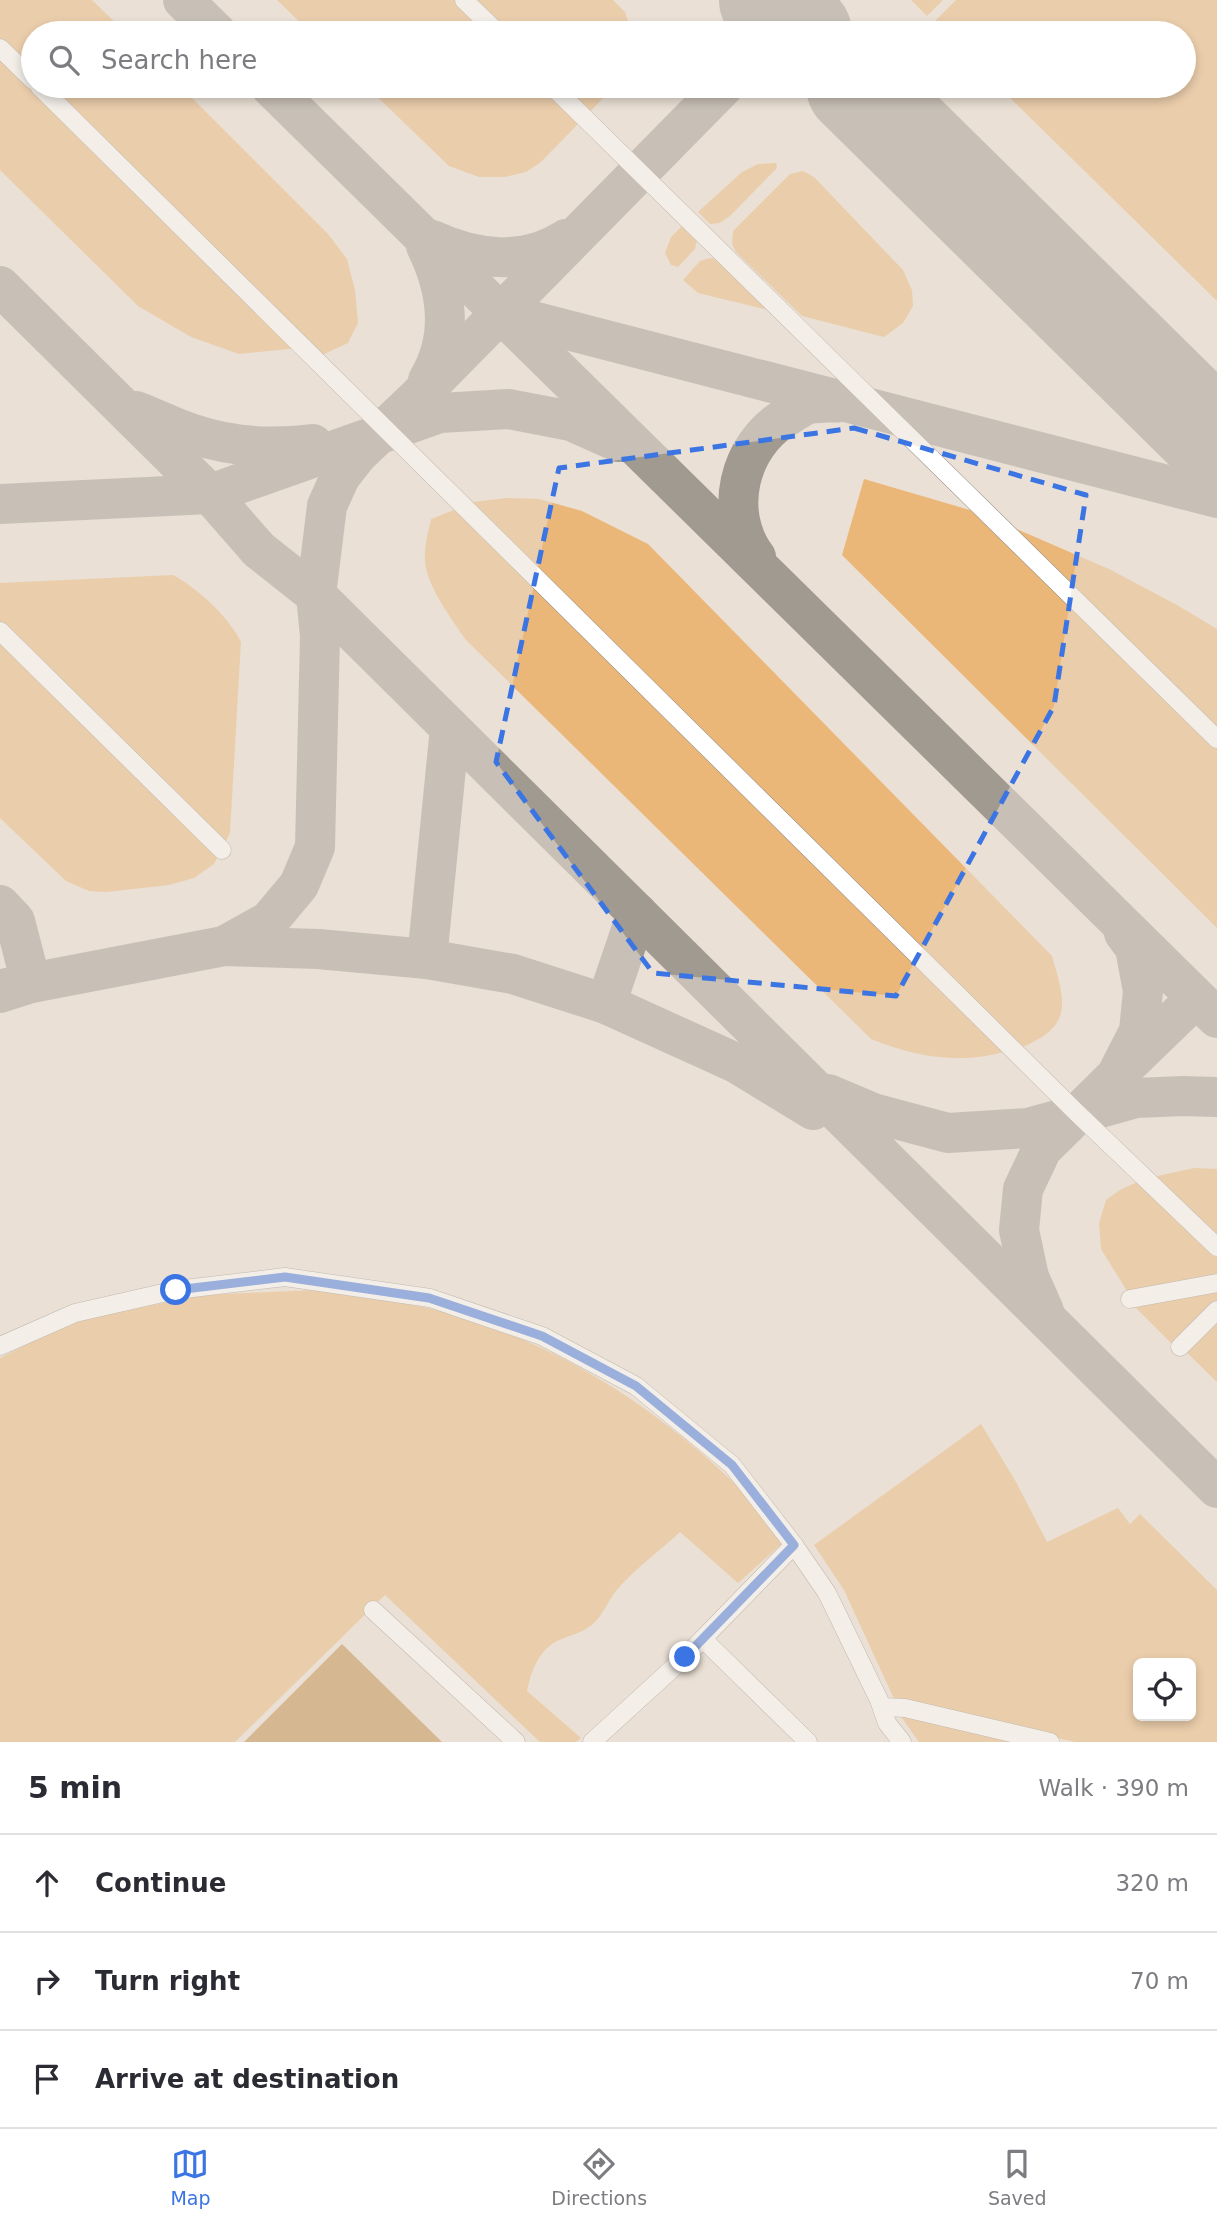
<!DOCTYPE html>
<meta charset="utf-8">
<style>
body{margin:0;font-family:"DejaVu Sans",sans-serif;background:#f2f2f3;color:#2b2b33}
.controls{position:absolute;right:21px;bottom:21px;display:grid;overflow:hidden;border-radius:10px;box-shadow:0 4px 10px #0003}
.controls button{width:63px;height:63px;display:grid;place-items:center;padding:0;border:0;border-bottom:2px solid #e1e1e2;background:#fff;color:#2b2b33;font:35px sans-serif}
.stop{position:absolute;width:21px;height:21px;margin:-16px;border:5px solid #3b74e3;border-radius:50%;background:#fff}
.stop.end{background:#3b74e3;border-color:#fff;box-shadow:0 2px 7px #0008}
.list{margin:0;padding:0;list-style:none}
h2{display:flex;justify-content:space-between;align-items:center;height:91px;margin:0;padding:0 28px;font-size:30px}
h2 small{font-size:23px;font-weight:400;color:#7c7c81}
.list li{display:grid;grid-template-columns:46px 1fr auto;gap:21px;align-items:center;box-sizing:border-box;height:98px;padding:0 28px;border-top:2px solid #e1e1e2}
.list b{display:block;font-size:26px;white-space:nowrap}
.list em{font-size:23px;font-style:normal;color:#7c7c81}
.icon{flex:none;width:38px;height:38px;fill:none;stroke:currentColor;stroke-width:2;stroke-linecap:round;stroke-linejoin:round}
.map{position:relative;flex:none;width:1217px;height:1742px;overflow:hidden}
.search{position:absolute;background:#fff;box-shadow:0 4px 10px #0003;left:21px;right:21px;top:21px;height:77px;display:flex;align-items:center;gap:18px;box-sizing:border-box;padding:0 24px;border-radius:38px;color:#7c7c81;font-size:26px}
.sheet{height:385px;background:#fff}
nav{display:flex;justify-content:space-around;align-items:center;box-sizing:border-box;height:98px;border-top:2px solid #e1e1e2;background:#fff;font-size:19px;color:#7c7c81}
nav a{display:grid;justify-items:center;gap:4px}
nav .on{color:#3b74e3}
.map>svg:first-child{display:block}
</style>
<div class="map">
<svg width="1217" height="1742" viewBox="0 0 1217 1742">
<rect width="100%" height="100%" fill="#eae0d5"/>
<g fill="#eab779" fill-rule="evenodd">
<path d="M0,0H92L126,33H33V72L0,39Z"/>
<path d="M277,0H613L625,12L632,33H311Z"/>
<path d="M911,0H943L927,16Z"/>
<path d="M956,0H1217V301L998,86H1184V33H945L934,22Z"/>
<path d="M0,53L299,348L239,354L191,337L138,306L0,170Z"/>
<path d="M47,86H180L328,234L347,259L355,290L358,323L348,343L318,357Z"/>
<path d="M366,86H615L541,162L526,172L505,177H479L449,166Z"/>
<path d="M776,163L777,168L730,216L720,223L710,224L698,212L742,172L758,164Z"/>
<path d="M803,171L814,177L903,270L912,290L913,306L903,323L884,337L802,316L736,252L732,244L733,231L790,174Z"/>
<path d="M685,223L697,240L695,249L678,267L671,265L665,253L671,237Z"/>
<path d="M710,258L721,260L772,311L698,293L683,280L700,261Z"/>
<path d="M864,479L980,513L1109,569L1177,605L1217,629V928L842,555Z"/>
<path d="M507,498L539,499L582,511L648,544L1052,956C1067,1007 1072,1027 1018,1049L473,502Z"/>
<path d="M459,508L1007,1051C961,1065 916,1057 871,1039L466,640C452,620 427,586 425,562C424,547 428,533 431,519Z"/>
<path d="M173,575C197,588 229,617 241,642L230,833L214,864L194,878L169,885L107,892L89,891L66,881L0,818V583Z"/>
<path d="M1194,1168L1217,1169V1238L1153,1177Z"/>
<path d="M1137,1182L1217,1253V1276L1127,1291L1101,1249L1099,1223L1106,1200L1120,1190Z"/>
<path d="M1217,1289V1303L1174,1346L1132,1304Z"/>
<path d="M313,1290C367,1298 423,1303 475,1321C571,1353 659,1411 732,1481C751,1499 767,1521 785,1541L738,1583L680,1532C661,1550 632,1571 616,1591C608,1601 604,1613 595,1622C584,1633 570,1635 557,1641C538,1651 531,1672 527,1691L581,1738L576,1742H540L385,1595L235,1742H0V1358L69,1323L201,1295Z"/>
<path d="M1217,1315V1382L1183,1349Z"/>
<path d="M981,1424L1016,1482L1047,1542L1118,1508L1130,1524L1140,1514L1217,1590V1742H1075L895,1701L844,1590L814,1545ZM1138,1663H1191V1716H1138Z"/>
<path d="M905,1711L1031,1742H919L902,1718Z"/>
</g>
<path fill="#bc863e" d="M342,1644L442,1742H244Z"/>
<g fill="none" stroke-linecap="round" stroke-linejoin="round">
<g stroke="#a19a91" stroke-width="40">
<path d="M183,0L217,33"/>
<path d="M775,33L808,0"/>
<path d="M270,86L1217,1018"/>
<path d="M432,240C475,260 524,266 566,239"/>
<path d="M426,246C447,289 454,337 428,380"/>
<path d="M0,286L210,494L259,550L316,595L1217,1488"/>
<path d="M502,313L1217,498"/>
<path d="M136,411C155,418 174,428 193,434C231,447 273,449 313,444"/>
<path d="M0,504L210,494L440,413L508,409L571,421L618,442"/>
<path d="M756,557C723,513 738,446 786,417C793,413 801,406 809,404C819,402 831,403 841,402"/>
<path d="M0,905L15,921L31,983L6,988"/>
<path d="M224,946L269,921L299,885L315,847L320,636L316,595L327,506L340,477L358,454L416,399L724,86"/>
<path d="M427,959L450,728"/>
<path d="M0,993L31,983L224,946L318,949L427,959L513,974L606,1004L736,1063L813,1110"/>
<path d="M606,1004L637,913"/>
<path d="M1128,1064L1196,998"/>
<path d="M828,1094L873,1113L948,1133L1028,1128L1136,1098L1183,1096L1217,1097"/>
<path d="M1044,1311L1029,1277L1019,1230L1023,1189L1042,1149L1116,1076L1139,1031L1143,991L1135,948L1124,933"/>
</g>
<g stroke="#a19a91" stroke-width="100">
<path d="M769,0L802,33"/>
<path d="M856,86L1217,442"/>
</g>
<defs>
<g id="minor">
<path d="M464,0L498,33"/>
<path d="M0,48L33,80"/>
<path d="M39,86L1077,1113L1217,1247"/>
<path d="M552,86L1217,739"/>
<path d="M0,631L222,850"/>
<path d="M1130,1299L1217,1283"/>
<path d="M0,1346L75,1313L176,1290L285,1277L430,1298L542,1336L636,1386L732,1465L794,1545"/>
<path d="M1180,1347L1217,1310"/>
<path d="M373,1610L516,1742"/>
<path d="M703,1639L808,1742"/>
<path d="M882,1707L905,1708L1050,1742"/>
<path d="M592,1742L685,1657L794,1545L827,1593L879,1700L887,1723L902,1742"/>
</g>
</defs>
<use href="#minor" stroke="#938a80" stroke-width="19"/>
<use href="#minor" stroke="#fff" stroke-width="18"/>
</g>
<g fill="none" stroke-linecap="round" stroke-linejoin="round">
<path stroke="#3b74e3" stroke-width="9" d="M176,1290L285,1277L429,1298L542,1336L636,1386L732,1465L794,1545L685,1657"/>
</g>
<path d="M0 0H1217V1742H0ZM854,428L1086,495L1054,706L896,996L653,973L496,762L559,468Z" fill="#eae0d5" fill-opacity=".55" fill-rule="evenodd"/>
<path fill="none" stroke="#3b74e3" stroke-width="5" stroke-dasharray="14 9" stroke-linejoin="round" d="M854,428L1086,495L1054,706L896,996L653,973L496,762L559,468Z"/>
</svg>
<div class="controls">
<button><svg class="icon" aria-label="locate" viewBox="0 0 24 24"><circle cx="12" cy="12" r="6"/><path d="M12 2v4M12 18v4M2 12h4M18 12h4"/></svg></button>
</div>
<div class="stop" style="left:176px;top:1290px"></div>
<div class="stop end" style="left:685px;top:1657px"></div>
<div class="search"><svg class="icon" aria-label="search" viewBox="0 0 24 24"><circle cx="10" cy="10" r="6"/><path d="M15 15l6 6"/></svg>Search here</div>
</div>
<section class="sheet">
<h2>5 min<small>Walk · 390 m</small></h2>
<ul class="list">
<li><svg class="icon" aria-label="ahead" viewBox="0 0 24 24"><path d="M12 20V5M6 11l6-6 6 6"/></svg><div><b>Continue</b></div><em>320 m</em></li>
<li><svg class="icon" aria-label="right" viewBox="0 0 24 24"><path d="M7 20v-9h11M14 6l5 5-5 5"/></svg><div><b>Turn right</b></div><em>70 m</em></li>
<li><svg class="icon" aria-label="arrive" viewBox="0 0 24 24"><path d="M6 21V4h12l-3 4 3 4H6"/></svg><div><b>Arrive at destination</b></div></li>
</ul>
</section>
<nav>
<a class="on"><svg class="icon" aria-label="map" viewBox="0 0 24 24"><path d="M3 6l6-2 6 2 6-2v14l-6 2-6-2-6 2zM9 4v14M15 6v14"/></svg>Map</a>
<a><svg class="icon" aria-label="directions" viewBox="0 0 24 24"><path d="M12 3l9 9-9 9-9-9zM9 14v-3h6M13 9l2 2-2 2"/></svg>Directions</a>
<a><svg class="icon" aria-label="saved" viewBox="0 0 24 24"><path d="M7 4h10v16l-5-4-5 4z"/></svg>Saved</a>
</nav>
